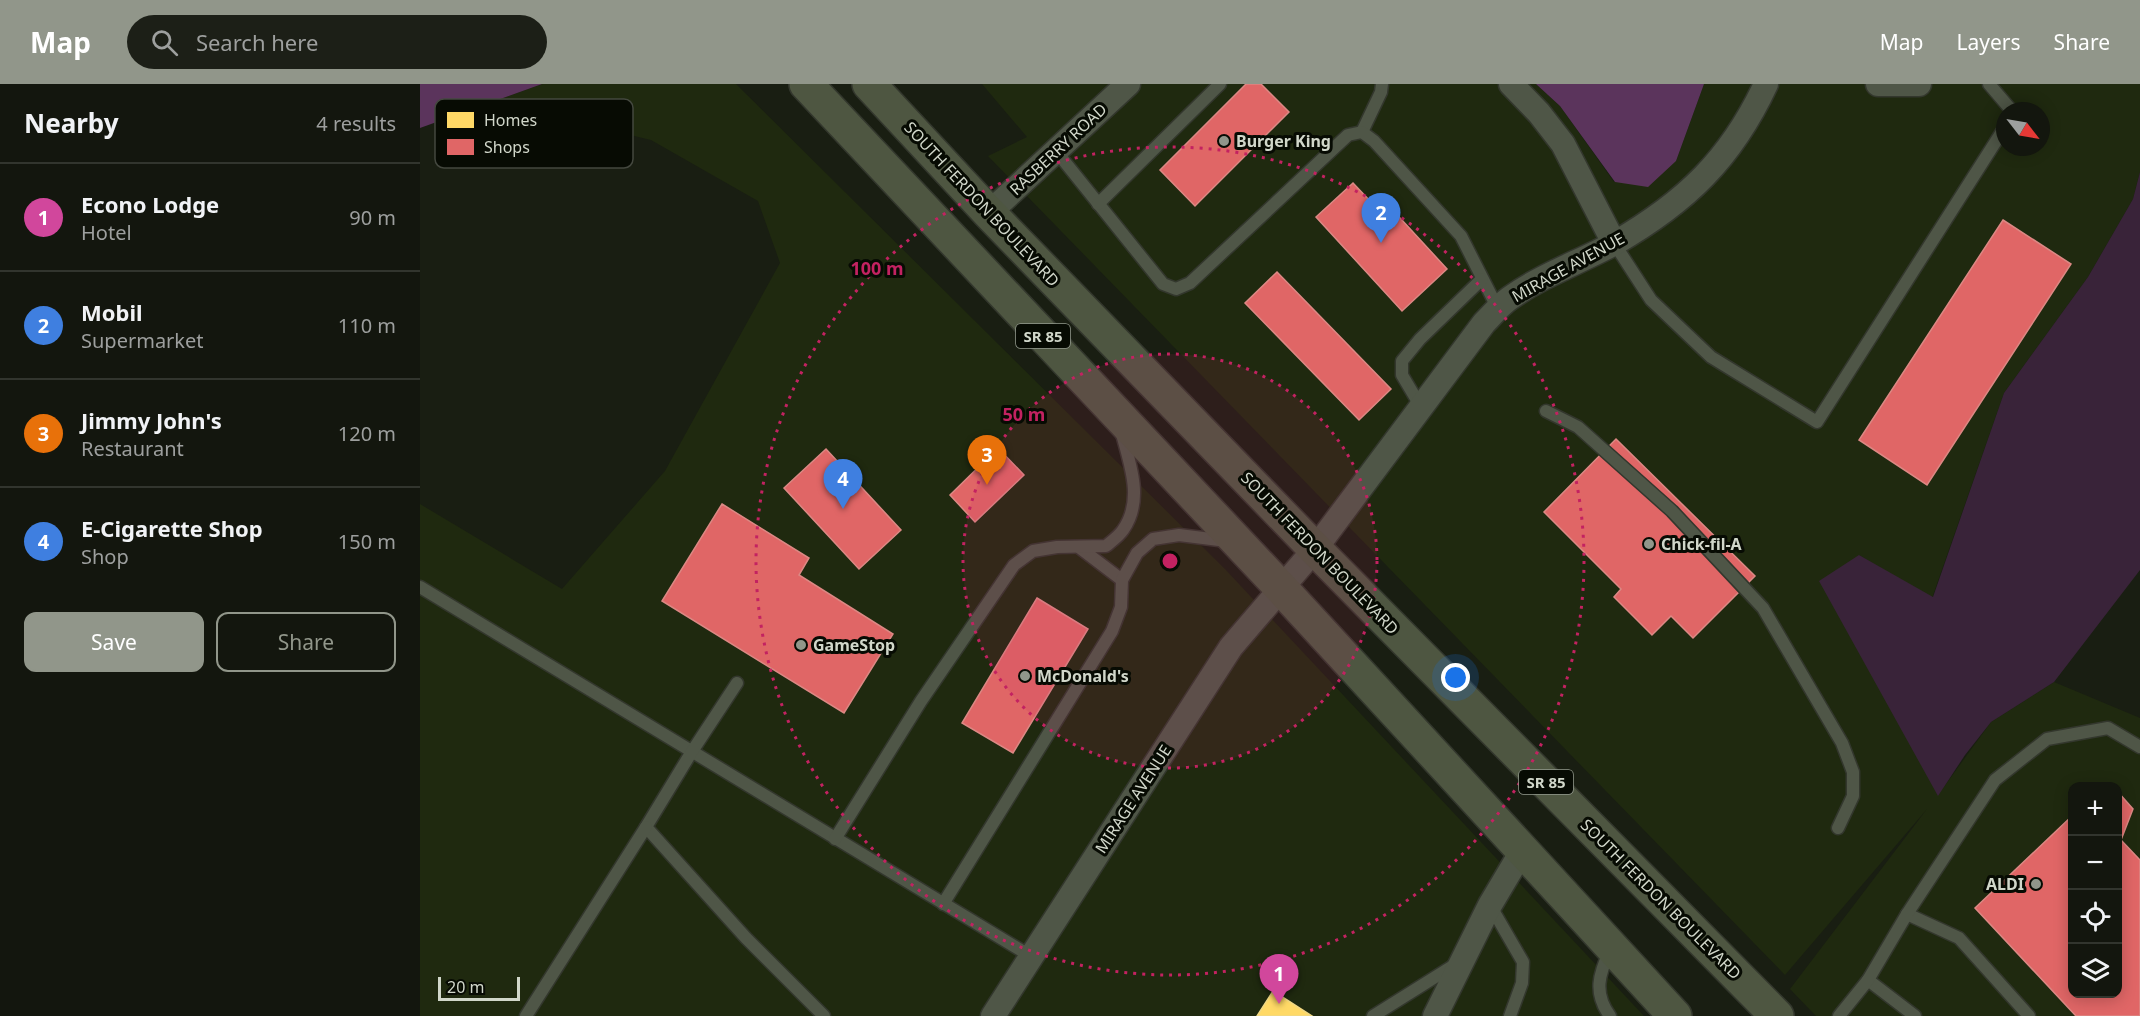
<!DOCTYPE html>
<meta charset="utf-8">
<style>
body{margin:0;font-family:"Noto Sans",sans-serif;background:#1c1f17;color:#f1f3f6}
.controls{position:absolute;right:18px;bottom:18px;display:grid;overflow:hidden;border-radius:12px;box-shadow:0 3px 15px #0003}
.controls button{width:54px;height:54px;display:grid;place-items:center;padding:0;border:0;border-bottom:2px solid #32352e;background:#13160e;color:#f1f3f6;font:30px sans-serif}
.compass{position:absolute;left:1576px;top:18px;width:54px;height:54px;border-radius:50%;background:#13160e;box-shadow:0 3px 15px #0003;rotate:121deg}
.scale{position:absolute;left:18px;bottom:15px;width:82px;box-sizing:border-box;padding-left:6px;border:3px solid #d1d7ca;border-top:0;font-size:16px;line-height:21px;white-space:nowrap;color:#d1d7ca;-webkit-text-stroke:4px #070b03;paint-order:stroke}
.you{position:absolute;left:1036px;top:594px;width:21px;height:21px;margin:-15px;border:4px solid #fff;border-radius:50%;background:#1a73e8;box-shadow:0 0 0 9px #1a73e833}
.badge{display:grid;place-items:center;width:39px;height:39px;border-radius:50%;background:#91968a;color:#fff;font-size:20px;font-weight:700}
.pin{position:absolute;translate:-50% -50px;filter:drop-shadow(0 2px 3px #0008)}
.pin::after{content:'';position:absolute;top:32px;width:21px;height:18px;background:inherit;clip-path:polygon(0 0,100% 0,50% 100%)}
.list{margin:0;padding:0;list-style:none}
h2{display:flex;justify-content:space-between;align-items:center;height:78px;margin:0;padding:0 24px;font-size:26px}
h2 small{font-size:20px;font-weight:400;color:#9d9f9e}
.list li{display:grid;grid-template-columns:39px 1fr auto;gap:18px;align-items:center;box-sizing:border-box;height:108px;padding:0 24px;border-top:2px solid #32352e}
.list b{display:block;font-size:22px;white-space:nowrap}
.list p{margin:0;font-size:20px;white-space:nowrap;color:#9d9f9e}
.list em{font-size:20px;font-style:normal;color:#9d9f9e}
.actions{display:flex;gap:12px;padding:18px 24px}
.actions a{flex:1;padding:14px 0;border:2px solid #91968a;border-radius:12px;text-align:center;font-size:21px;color:#91968a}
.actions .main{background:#91968a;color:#fff}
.icon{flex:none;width:33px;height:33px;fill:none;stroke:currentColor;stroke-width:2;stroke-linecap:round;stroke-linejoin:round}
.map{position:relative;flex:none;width:1720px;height:932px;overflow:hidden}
header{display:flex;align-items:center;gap:36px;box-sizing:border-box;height:84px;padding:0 30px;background:#91968a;color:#fff}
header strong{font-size:28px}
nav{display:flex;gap:33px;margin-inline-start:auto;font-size:21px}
.search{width:420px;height:54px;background:#1c1f17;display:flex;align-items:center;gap:15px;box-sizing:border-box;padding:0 21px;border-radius:33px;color:#9d9f9e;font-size:22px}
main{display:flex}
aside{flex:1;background:#13160e}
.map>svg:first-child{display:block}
</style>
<header>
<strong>Map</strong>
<div class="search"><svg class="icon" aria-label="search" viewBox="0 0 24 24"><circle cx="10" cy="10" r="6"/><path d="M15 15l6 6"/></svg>Search here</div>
<nav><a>Map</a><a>Layers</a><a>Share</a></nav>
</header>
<main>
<aside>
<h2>Nearby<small>4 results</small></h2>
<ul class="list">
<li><span class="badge" style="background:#d1479c">1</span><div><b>Econo Lodge</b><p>Hotel</p></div><em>90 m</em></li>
<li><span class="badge" style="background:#3f7fe0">2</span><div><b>Mobil</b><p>Supermarket</p></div><em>110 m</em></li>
<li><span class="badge" style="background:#e8710a">3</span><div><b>Jimmy John's</b><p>Restaurant</p></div><em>120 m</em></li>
<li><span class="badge" style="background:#3f7fe0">4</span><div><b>E-Cigarette Shop</b><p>Shop</p></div><em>150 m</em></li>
</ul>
<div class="actions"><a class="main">Save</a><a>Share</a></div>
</aside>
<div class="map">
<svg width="1720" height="932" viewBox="0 0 1720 932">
<rect width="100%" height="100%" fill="#191e12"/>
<g fill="#1f290f" fill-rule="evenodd">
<path d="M122,0H316L805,485L1224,932H0V420L142,505L245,387L360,179L338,117L231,56L72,18Z"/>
<path d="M562,0H1116L1140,22L1194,98L1256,77L1284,0H1720V88L1713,115L1668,193L1584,309L1512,514L1439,471L1518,711L1571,638L1634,598L1720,634V932H1396L1370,905L1507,725L1365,891L568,72L607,53ZM1585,27H1621V63H1585ZM1652,702H1698V910H1652Z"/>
</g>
<path fill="#392339" d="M1720,88V486L1634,598L1571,638L1545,671L1518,712L1399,497L1439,471L1513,513L1584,309L1668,193L1713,115Z"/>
<g fill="#5b345c">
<path d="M0,0H122L0,44Z"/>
<path d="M1116,0H1284L1256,77L1228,103L1195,98L1140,22Z"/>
</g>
<path fill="#ffd966" stroke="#f1d884" stroke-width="1.5" d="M853,907L892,932H837Z"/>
<g fill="#e06666" stroke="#dc8884" stroke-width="1.5">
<path d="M826,0H841L869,28L775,122L740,86Z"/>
<path d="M933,99L952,119L959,111L1027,185L982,227L896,133Z"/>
<path d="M1583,136L1651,180L1507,401L1439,356Z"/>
<path d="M857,188L971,305L939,336L825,219Z"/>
<path d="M1196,355L1335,492L1273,554L1251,532L1232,551L1194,513L1201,505L1124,428Z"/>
<path d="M578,364L604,391L555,438L530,411Z"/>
<path d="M406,365L481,446L439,485L364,404Z"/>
<path d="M302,420L389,474L379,491L473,550L424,629L242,517Z"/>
<path d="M617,514L668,545L593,669L542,639Z"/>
<path d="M1698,708L1713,725L1701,756L1720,776V932H1656L1555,824L1652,732V910H1698Z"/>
</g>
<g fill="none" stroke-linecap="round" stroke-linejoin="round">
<defs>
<g id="lane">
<path d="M1569,0L1592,27"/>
<path d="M942,48L961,8L962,0"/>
<path d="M636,67L743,200L756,205L770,199L928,51L942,48L954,57L1041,152L1078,225"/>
<path d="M678,120L800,0"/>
<path d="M1194,159L1231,216L1291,273L1397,338L1585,43"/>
<path d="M1001,323L982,291V277L1000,255L1062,195"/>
<path d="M1126,327L1158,343L1252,427L1343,524L1422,659L1433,688V712L1418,744"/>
<path d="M660,464L702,496"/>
<path d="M0,503L612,873"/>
<path d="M317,599L271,669L226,743L326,854L404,932"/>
<path d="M415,755L501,617L594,481L613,467L637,463L686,462C692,457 699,452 703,446C724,416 710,381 702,350"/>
<path d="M523,820L692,547L701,523L702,496L717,469L733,455L759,451L807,457"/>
<path d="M1070,821L1103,878L1102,899L1090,932"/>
<path d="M1487,830L1539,854L1609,932"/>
<path d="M1448,896L1495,932"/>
<path d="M106,932L226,743"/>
<path d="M953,932L1036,880"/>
<path d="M1190,932C1173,909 1179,890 1190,866"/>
<path d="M1419,932L1448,896L1487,830L1575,696L1627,655L1688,644L1720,663"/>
</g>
<g id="street">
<path d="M1091,0L1119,29L1143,60L1194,159"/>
<path d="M1458,0H1499"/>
<path d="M569,129L708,0"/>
<path d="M573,932L811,563L895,465L1064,239C1072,231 1080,221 1090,214C1122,191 1160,178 1195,159C1266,118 1311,75 1346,0"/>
<path d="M1015,932L1070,821L1102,767"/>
</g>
<g id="primary">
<path d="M386,0L861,504L1255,932"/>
<path d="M449,0L569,129L895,465L1357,932"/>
</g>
</defs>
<use href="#lane" stroke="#33372d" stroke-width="15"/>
<use href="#street" stroke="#33372d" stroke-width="27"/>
<use href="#primary" stroke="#33372d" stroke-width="36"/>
<use href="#lane" stroke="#4f5647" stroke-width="12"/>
<use href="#street" stroke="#4f5647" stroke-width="24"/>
<use href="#primary" stroke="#4e5641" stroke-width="33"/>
</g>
<circle cx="750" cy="477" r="207" fill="#c32261" fill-opacity=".12"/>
<g fill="none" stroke="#c32261" stroke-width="3" stroke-dasharray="3 6">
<circle cx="750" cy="477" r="207"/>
<circle cx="750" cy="477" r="414"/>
</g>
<g fill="#91968a" stroke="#070b03" stroke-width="2">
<circle cx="804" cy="57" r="6"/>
<circle cx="1229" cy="460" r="6"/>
<circle cx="381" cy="561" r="6"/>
<circle cx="605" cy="592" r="6"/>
<circle cx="1616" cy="800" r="6"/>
</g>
<g text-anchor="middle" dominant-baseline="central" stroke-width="6" stroke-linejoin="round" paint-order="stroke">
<g fill="#070b03" stroke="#949a8e" stroke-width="1.5">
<rect x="596" y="240" width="54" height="24" rx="4.5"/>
<rect x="1099" y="686" width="54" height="24" rx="4.5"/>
</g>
<g font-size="15" font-weight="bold" fill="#d1d7ca">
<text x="623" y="252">SR 85</text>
<text x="1126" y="698">SR 85</text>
</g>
<g font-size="16" font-weight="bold" fill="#d1d7ca" stroke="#070b03" text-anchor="start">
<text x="816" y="57">Burger King</text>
<text x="1241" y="460">Chick-fil-A</text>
<text x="393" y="561">GameStop</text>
<text x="617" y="592">McDonald's</text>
<text x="1604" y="800" text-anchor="end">ALDI</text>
</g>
<g font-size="16" fill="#d1d7ca" stroke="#070b03">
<text transform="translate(638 65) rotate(-43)">RASBERRY ROAD</text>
<text transform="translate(562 120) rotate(47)">SOUTH FERDON BOULEVARD</text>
<text transform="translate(1148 183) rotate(-29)">MIRAGE AVENUE</text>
<text transform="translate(900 469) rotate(46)">SOUTH FERDON BOULEVARD</text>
<text transform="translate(713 715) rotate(-57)">MIRAGE AVENUE</text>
<text transform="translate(1241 815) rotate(45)">SOUTH FERDON BOULEVARD</text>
</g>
</g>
<rect x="15" y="15" width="198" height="69" rx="9" fill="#070b03" stroke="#44483f" stroke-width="1.5"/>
<rect x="27" y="28" width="27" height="16" fill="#ffd966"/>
<rect x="27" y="55" width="27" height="16" fill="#e06666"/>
<g font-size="16" fill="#d1d7ca">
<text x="64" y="42">Homes</text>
<text x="64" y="69">Shops</text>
</g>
<circle cx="750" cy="477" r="9" fill="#c32261" stroke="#070b03" stroke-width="3"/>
<g font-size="18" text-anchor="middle" font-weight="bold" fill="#c32261" stroke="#070b03" stroke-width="6" stroke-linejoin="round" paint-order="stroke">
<text x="457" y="191">100 m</text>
<text x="604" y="337">50 m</text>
</g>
</svg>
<div class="controls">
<button>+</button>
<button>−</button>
<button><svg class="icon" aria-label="locate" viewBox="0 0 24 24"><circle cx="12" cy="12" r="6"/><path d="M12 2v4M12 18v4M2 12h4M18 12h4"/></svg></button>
<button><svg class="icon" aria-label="layers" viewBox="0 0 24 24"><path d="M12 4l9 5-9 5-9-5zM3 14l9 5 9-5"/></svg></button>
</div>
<svg class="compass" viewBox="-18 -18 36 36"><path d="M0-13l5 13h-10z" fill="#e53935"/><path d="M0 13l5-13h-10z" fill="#9d9f9e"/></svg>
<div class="scale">20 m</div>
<div class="you"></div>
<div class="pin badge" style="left:859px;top:920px;background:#d1479c">1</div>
<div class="pin badge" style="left:961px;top:159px;background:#3f7fe0">2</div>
<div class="pin badge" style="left:567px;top:401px;background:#e8710a">3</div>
<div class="pin badge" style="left:423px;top:425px;background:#3f7fe0">4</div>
</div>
</main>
